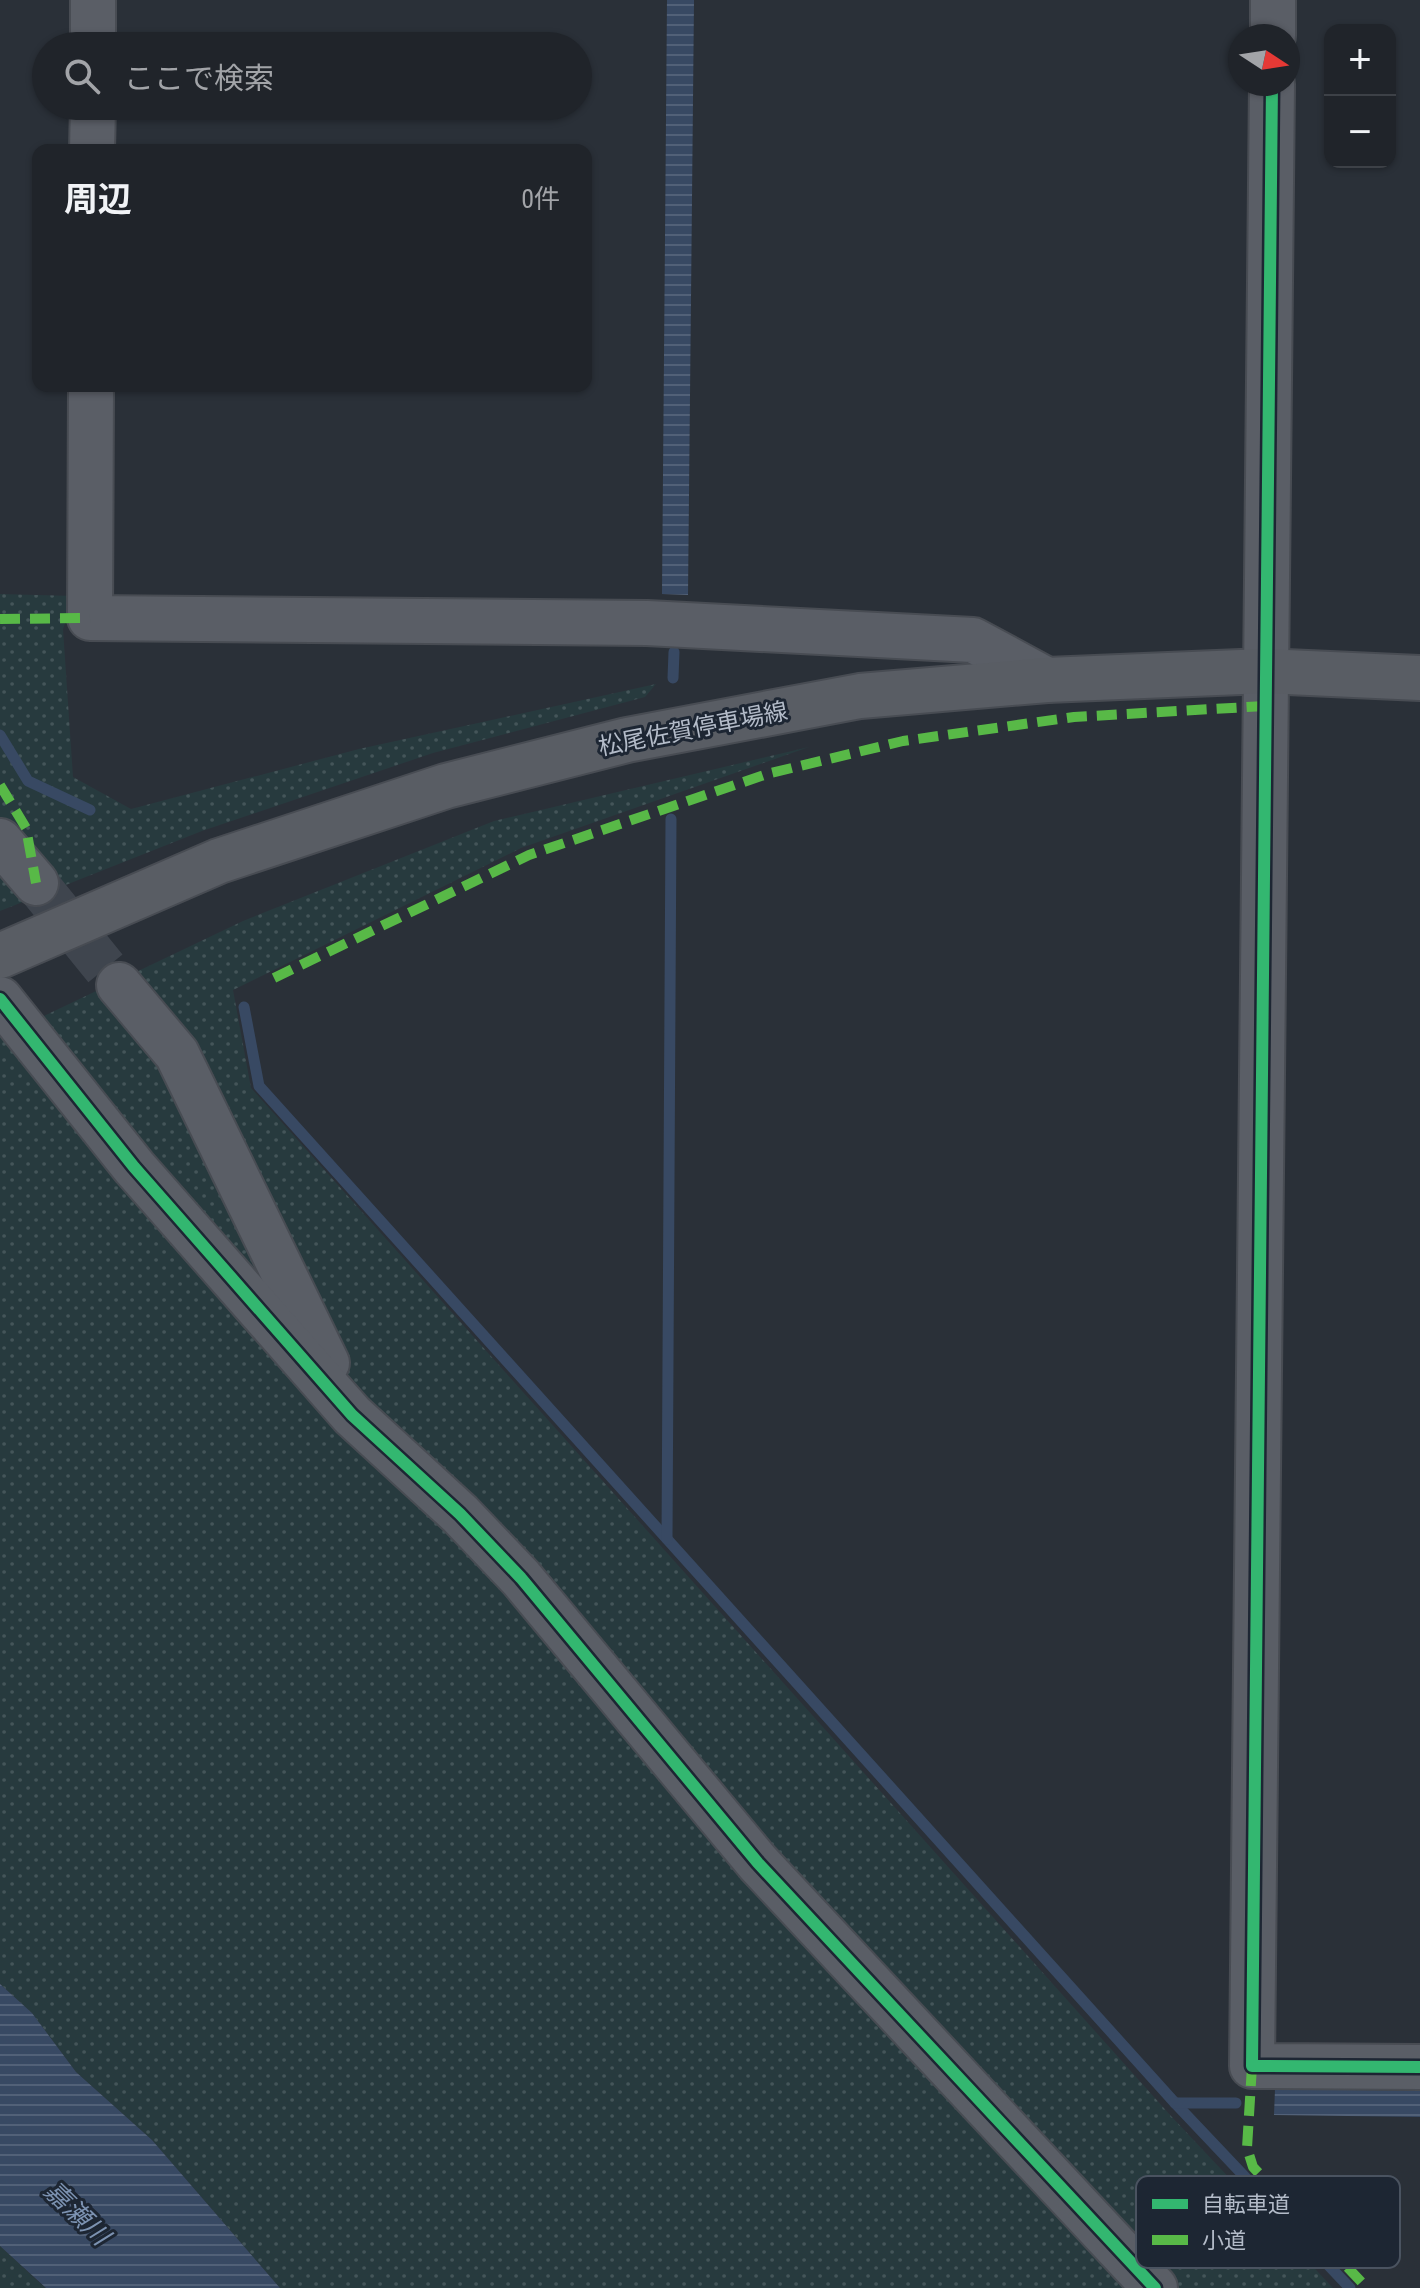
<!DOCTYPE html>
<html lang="ja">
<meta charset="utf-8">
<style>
body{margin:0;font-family:"Roboto Condensed","Noto Sans JP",sans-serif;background:#2d3036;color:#f1f3f6}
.controls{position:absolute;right:24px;top:24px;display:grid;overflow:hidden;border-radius:16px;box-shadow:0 2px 6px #0004}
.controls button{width:72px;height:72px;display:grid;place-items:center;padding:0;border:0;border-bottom:2px solid #3d4147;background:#20242a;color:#f1f3f6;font:40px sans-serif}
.compass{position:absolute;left:1228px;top:24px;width:72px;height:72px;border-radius:50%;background:#20242a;box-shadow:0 2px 6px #0004;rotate:102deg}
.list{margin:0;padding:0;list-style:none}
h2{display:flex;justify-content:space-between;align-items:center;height:104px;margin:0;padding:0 32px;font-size:34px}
h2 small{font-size:26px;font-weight:400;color:#a2a4a8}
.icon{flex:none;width:44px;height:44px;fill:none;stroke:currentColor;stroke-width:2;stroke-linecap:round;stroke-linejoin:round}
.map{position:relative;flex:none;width:1420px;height:2288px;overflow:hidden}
.search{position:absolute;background:#20242a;box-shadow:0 2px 6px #0004;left:32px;top:32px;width:560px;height:88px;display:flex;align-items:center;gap:20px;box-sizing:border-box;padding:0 28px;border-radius:44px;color:#a2a4a8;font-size:30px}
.panel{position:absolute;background:#20242a;box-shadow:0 2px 6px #0004;left:32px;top:144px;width:560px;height:248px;border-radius:16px}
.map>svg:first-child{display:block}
</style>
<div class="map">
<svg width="1420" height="2288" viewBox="0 0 1420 2288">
<defs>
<pattern id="grass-dots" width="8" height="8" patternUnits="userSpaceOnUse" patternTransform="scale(2)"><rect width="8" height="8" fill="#273a3e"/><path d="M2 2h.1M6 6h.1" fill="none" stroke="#445559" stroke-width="1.8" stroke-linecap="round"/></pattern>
<pattern id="water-rules" width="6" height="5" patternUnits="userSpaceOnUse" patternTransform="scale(2)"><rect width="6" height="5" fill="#384963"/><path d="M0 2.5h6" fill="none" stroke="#526178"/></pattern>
</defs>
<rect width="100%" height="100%" fill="#2a3038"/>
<g fill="url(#grass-dots)">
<path d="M0,594L75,596L63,629L73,777L131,809L359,749L656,684L645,697L433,753L202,831L0,911Z"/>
<path d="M809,747L521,848L233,990L251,1088L1171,2116L1333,2288H280L152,2140L76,2072L32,2013L0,1984V1031L4,1035L243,921L494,821Z"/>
<path d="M0,2246L43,2286L46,2288H0Z"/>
</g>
<g fill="url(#water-rules)">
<path d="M667,0H694L688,595L662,594Z"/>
<path d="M0,1984L32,2013L76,2072L152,2140L280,2288H46L0,2246Z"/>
<path d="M1275,2089L1420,2091V2117L1274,2115Z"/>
</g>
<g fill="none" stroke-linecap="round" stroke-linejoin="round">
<g stroke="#384963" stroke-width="11">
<path d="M673,678L674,652"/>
<path d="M0,735L28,781L90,810"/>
<path d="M244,1007L259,1086L1175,2103L1350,2288"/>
<path d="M667,1539L671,819"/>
<path d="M1175,2103H1236"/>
</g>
<path stroke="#3f454e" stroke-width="44" stroke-dasharray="44 22" stroke-linecap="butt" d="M36,883L119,985"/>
<defs>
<g id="street">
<path d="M1273,36V0"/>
<path d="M93,46V0"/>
<path d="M1272,84L1252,2066L1420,2067"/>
<path d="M92,150L93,106"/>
<path d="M91,386L90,618L647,623L973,640L1047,680"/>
<path d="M0,841L36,883"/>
<path d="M119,985L177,1054L327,1363"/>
<path d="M0,999L134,1167L352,1415L460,1514L521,1578L758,1863L1155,2288"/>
</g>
<path id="secondary" d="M0,956L219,861L446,786L627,740L860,696L1047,680L1265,671L1420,678"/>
</defs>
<use href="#street" stroke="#484c53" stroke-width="48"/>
<use href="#secondary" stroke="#484c53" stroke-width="48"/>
<use href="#street" stroke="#5a5e66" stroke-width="44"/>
<use href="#secondary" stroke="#595d64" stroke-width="44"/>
<g stroke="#58b947" stroke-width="10" stroke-dasharray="20 10" stroke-linecap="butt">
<path d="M0,619L90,618"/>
<path d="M0,785L26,828L36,883"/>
<path d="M274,978L529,855L767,774L903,741L1074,717L1265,706"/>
<path d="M1252,2066L1247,2148L1253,2167L1367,2288"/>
</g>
<defs>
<g id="cycleway">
<path d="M1272,84L1252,2066L1420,2067"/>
<path d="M0,999L134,1167L352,1415L460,1514L521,1578L758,1863L1155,2288"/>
</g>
</defs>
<use href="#cycleway" stroke="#1d2633" stroke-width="17"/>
<use href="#cycleway" stroke="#33b770" stroke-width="12"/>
</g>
<g text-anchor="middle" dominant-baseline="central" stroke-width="6" stroke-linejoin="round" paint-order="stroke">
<g font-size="24" fill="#b4bcc9" stroke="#1d2633">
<text transform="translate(693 729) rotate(-11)">松尾佐賀停車場線</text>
</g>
<g font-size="26" font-style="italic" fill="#7c92b1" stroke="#1d2633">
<text transform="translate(77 2213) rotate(44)">嘉瀬川</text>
</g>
</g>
<rect x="1136" y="2176" width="264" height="92" rx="12" fill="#1d2633" stroke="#4a5360" stroke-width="2"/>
<rect x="1152" y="2199" width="36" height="10" fill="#33b770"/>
<rect x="1152" y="2235" width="36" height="10" fill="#58b947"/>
<g font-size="22" fill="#b4bcc9">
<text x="1202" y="2212">自転車道</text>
<text x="1202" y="2248">小道</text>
</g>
</svg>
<div class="controls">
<button>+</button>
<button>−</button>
</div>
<svg class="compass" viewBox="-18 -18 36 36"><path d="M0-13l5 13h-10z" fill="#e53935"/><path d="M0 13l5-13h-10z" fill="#a2a4a8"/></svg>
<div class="search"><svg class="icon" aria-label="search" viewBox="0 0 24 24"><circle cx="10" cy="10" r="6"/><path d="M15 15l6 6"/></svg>ここで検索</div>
<section class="panel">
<h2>周辺<small>0件</small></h2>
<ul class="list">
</ul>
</section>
</div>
